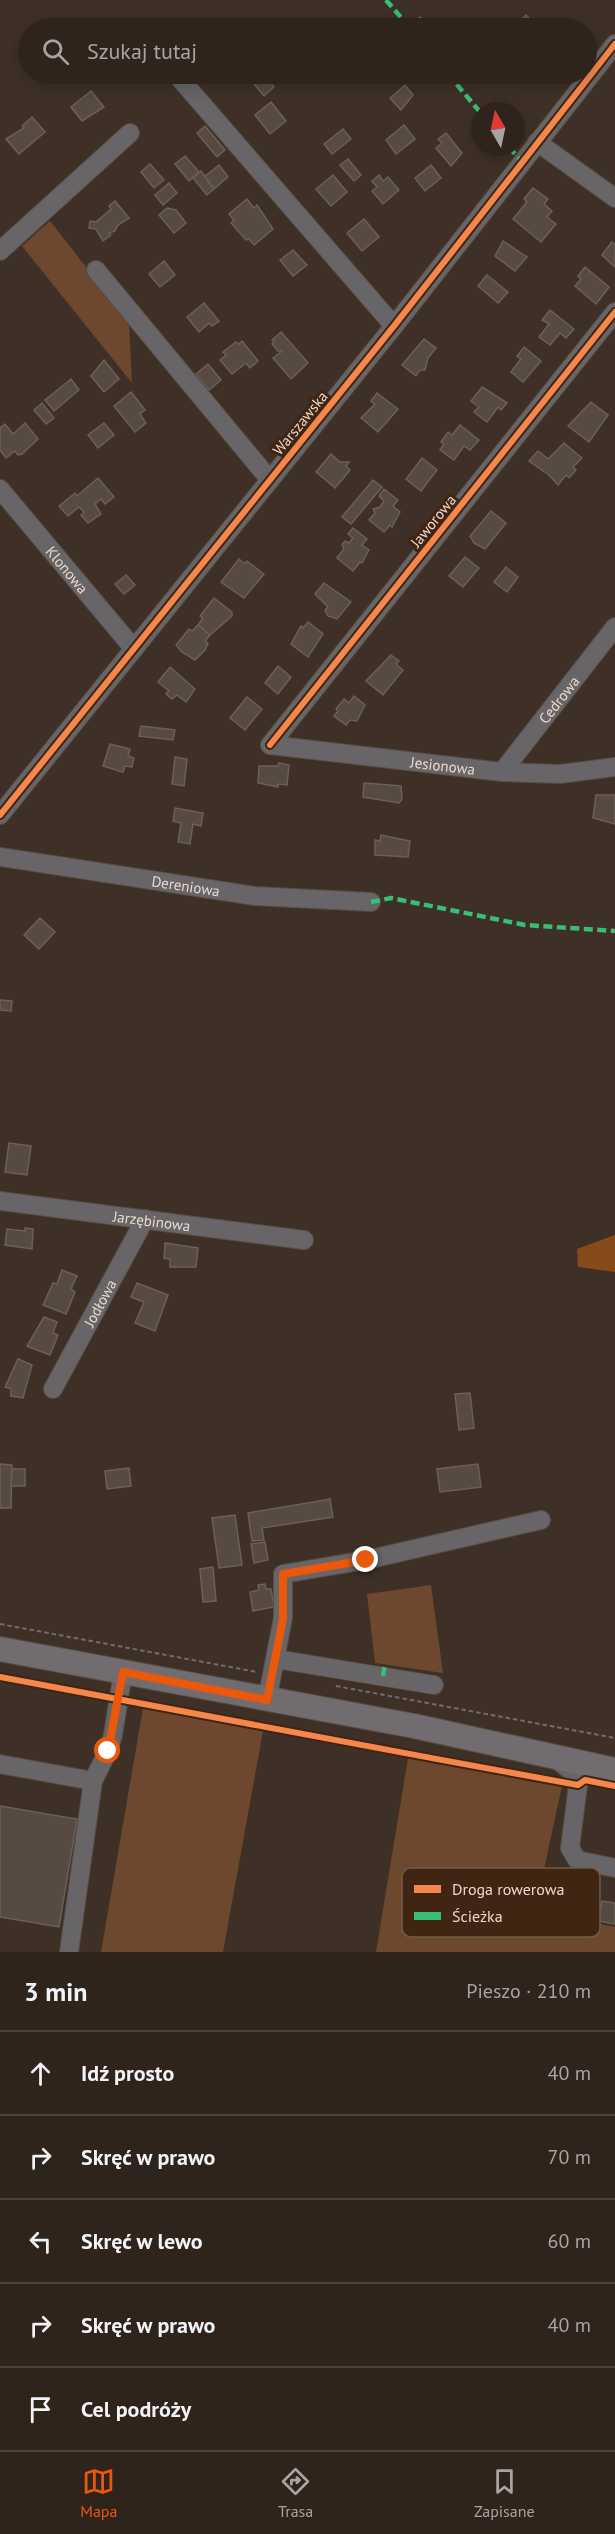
<!DOCTYPE html>
<html lang="pl">
<meta charset="utf-8">
<style>
body{margin:0;font-family:"PT Sans",sans-serif;background:#3a3029;color:#f1f3f6}
.compass{position:absolute;left:471px;top:102px;width:54px;height:54px;border-radius:50%;background:#2e241c;box-shadow:0 3px 15px #0003;rotate:351deg}
.stop{position:absolute;width:18px;height:18px;margin:-14px;border:4px solid #ea580c;border-radius:50%;background:#fff}
.stop.end{background:#ea580c;border-color:#fff;box-shadow:0 2px 6px #0008}
.list{margin:0;padding:0;list-style:none}
h2{display:flex;justify-content:space-between;align-items:center;height:78px;margin:0;padding:0 24px;font-size:26px}
h2 small{font-size:20px;font-weight:400;color:#a7a4a3}
.list li{display:grid;grid-template-columns:39px 1fr auto;gap:18px;align-items:center;box-sizing:border-box;height:84px;padding:0 24px;border-top:2px solid #49413b}
.list b{display:block;font-size:22px;white-space:nowrap}
.list em{font-size:20px;font-style:normal;color:#a7a4a3}
.icon{flex:none;width:33px;height:33px;fill:none;stroke:currentColor;stroke-width:2;stroke-linecap:round;stroke-linejoin:round}
.map{position:relative;flex:none;width:615px;height:1952px;overflow:hidden}
.search{position:absolute;background:#2e241c;box-shadow:0 3px 15px #0003;left:18px;right:18px;top:18px;height:66px;display:flex;align-items:center;gap:15px;box-sizing:border-box;padding:0 21px;border-radius:33px;color:#a7a4a3;font-size:22px}
.sheet{height:498px;background:#2e241c}
nav{display:flex;justify-content:space-around;align-items:center;box-sizing:border-box;height:84px;border-top:2px solid #49413b;background:#2e241c;font-size:16px;color:#a7a4a3}
nav a{display:grid;justify-items:center;gap:3px}
nav .on{color:#ea580c}
.map>svg:first-child{display:block}
</style>
<div class="map">
<svg width="615" height="1952" viewBox="0 0 615 1952">
<rect width="100%" height="100%" fill="#3e3026"/>
<g fill="#6d482e">
<path d="M50,221L129,322L132,383L22,246Z"/>
<path d="M431,1585L443,1673L375,1663L367,1594Z"/>
<path d="M143,1708L263,1731L223,1952H101Z"/>
<path d="M408,1758L562,1786L535,1911L615,1927V1952H376Z"/>
</g>
<path fill="#864b19" d="M615,1235V1272L578,1267L577,1249Z"/>
<g fill="#574a42" stroke="#6c5f56" stroke-width="1.5">
<path d="M526,15L538,28H511L517,19L519,21Z"/>
<path d="M420,17L430,28H417L413,23Z"/>
<path d="M254,74H264L274,87L264,96L249,78Z"/>
<path d="M405,85L413,95L401,110L390,98Z"/>
<path d="M91,91L104,107L82,121L71,107Z"/>
<path d="M271,102L286,121L270,134L255,115Z"/>
<path d="M32,117L45,132L19,154L6,139L24,128L22,126Z"/>
<path d="M404,125L415,139L396,154L386,140Z"/>
<path d="M205,126L225,150L217,157L197,133Z"/>
<path d="M343,129L351,139L332,154L324,144Z"/>
<path d="M446,133L462,153L451,166L436,148L442,143L438,139Z"/>
<path d="M185,156L199,172L189,181L175,164Z"/>
<path d="M348,159L361,175L354,181L340,165Z"/>
<path d="M150,164L164,180L154,188L141,172Z"/>
<path d="M219,165L228,177L214,189L204,177Z"/>
<path d="M431,165L441,178L425,191L415,178Z"/>
<path d="M201,171L214,189L207,195L193,178Z"/>
<path d="M333,175L347,192L331,206L316,189Z"/>
<path d="M379,175L383,181L388,177L399,190L383,204L372,191L377,187L372,181Z"/>
<path d="M169,183L177,193L163,205L155,195Z"/>
<path d="M533,188L548,199L544,204L552,211L547,217L556,224L541,242L513,219L527,202L524,199Z"/>
<path d="M247,199L254,208L257,205L273,229L254,245L249,239L246,240L231,223L234,221L229,214Z"/>
<path d="M115,201L129,218L118,225L115,231L109,233L111,235L103,241L96,229L89,228L90,221L96,222L111,209L109,206Z"/>
<path d="M167,208L176,210L186,223L174,233L159,215Z"/>
<path d="M364,219L379,237L362,251L347,233Z"/>
<path d="M503,241L527,257L515,271L495,256Z"/>
<path d="M612,242L615,245V267L602,255Z"/>
<path d="M293,250L307,265L293,276L280,260Z"/>
<path d="M164,261L175,275L160,287L149,274Z"/>
<path d="M585,267L609,287L596,304L575,286L581,279L578,276Z"/>
<path d="M487,275L508,292L498,303L478,286Z"/>
<path d="M204,303L219,321L212,326L209,323L199,332L187,317Z"/>
<path d="M550,310L574,329L566,338L560,333L550,345L539,337L549,324L542,320Z"/>
<path d="M281,332L308,363L291,379L273,358L282,351H278L272,344L274,342L272,340Z"/>
<path d="M424,339L436,348L428,358L425,370H420L416,376L402,365Z"/>
<path d="M242,341L258,361L250,368L246,363L232,374L220,360L226,355L223,352L236,342L239,344Z"/>
<path d="M524,347L541,361L523,382L511,372L521,359L517,356Z"/>
<path d="M104,360L119,379L104,392L91,376Z"/>
<path d="M208,364L221,380L209,390L196,374Z"/>
<path d="M71,379L79,390L54,411L45,400Z"/>
<path d="M482,387L507,403L501,410L498,407L487,422L474,412L479,407L471,401Z"/>
<path d="M131,392L145,410L140,414L146,423L135,432L114,406Z"/>
<path d="M377,393L398,409L378,432L361,418L375,404L371,401Z"/>
<path d="M591,402L608,415L589,442L568,426Z"/>
<path d="M42,403L54,418L46,424L34,410Z"/>
<path d="M25,423L38,439L22,454L18,455L15,451L6,458L0,450V428L5,424L13,434Z"/>
<path d="M104,423L114,435L98,448L88,435Z"/>
<path d="M460,425L479,440L470,450L464,446L454,460L440,450L444,444L441,442L448,432L452,435Z"/>
<path d="M564,443L582,458L573,467L576,470L569,478L566,475L558,485L549,475L529,461L538,451L548,459Z"/>
<path d="M331,454L340,462H349L346,466L350,470L335,488L316,472Z"/>
<path d="M422,458L437,470L421,491L406,479Z"/>
<path d="M98,478L114,497L105,504L101,499L95,504L101,514L88,523L81,515L84,512L79,507L68,516L59,506L75,493L77,496Z"/>
<path d="M373,480L382,487L351,524L342,517Z"/>
<path d="M384,489L398,500L393,506L400,512L392,527L390,525L384,532L369,520L375,513L373,509L380,507L384,501L379,496Z"/>
<path d="M491,511L506,523L485,549L474,543L470,536Z"/>
<path d="M353,528L367,539L362,545L369,550L362,563L360,562L353,571L337,558L344,549L342,545L345,541L349,543L353,538L348,534Z"/>
<path d="M465,557L479,568L463,587L449,576Z"/>
<path d="M239,559L245,564L247,561L264,574L244,598L221,582Z"/>
<path d="M506,567L518,577L507,592L494,582Z"/>
<path d="M126,575L135,585L124,594L115,584Z"/>
<path d="M324,583L351,602L337,619L328,616L325,610L328,607L315,594Z"/>
<path d="M214,598L232,612V616L210,635L198,625L203,618L200,616Z"/>
<path d="M308,622L323,634L308,657L291,644L301,626L303,628Z"/>
<path d="M198,625L210,635L205,641L208,643L205,650L195,660L182,652L176,645L189,629L192,631Z"/>
<path d="M391,655L399,661L396,664L403,670L383,695L366,681Z"/>
<path d="M278,666L291,677L278,694L265,683Z"/>
<path d="M170,667L195,689L186,702L177,695L172,699L166,694L169,691L158,682Z"/>
<path d="M354,696L365,705L357,721L350,720L346,725L334,716L338,711L336,709L344,699L349,703Z"/>
<path d="M247,697L262,709L245,730L230,718Z"/>
<path d="M141,726L175,730L173,740L139,736Z"/>
<path d="M110,744L130,749L128,756L134,758L132,767L125,766L123,772L103,766Z"/>
<path d="M175,757L187,759L184,786L172,784Z"/>
<path d="M279,763L289,765L287,785L278,784V787L258,783L259,766H278Z"/>
<path d="M364,783L401,786L402,799L399,803L363,797Z"/>
<path d="M596,795H615V824L593,818Z"/>
<path d="M175,808L203,813L201,826L193,824L190,844L178,842L181,823L173,821Z"/>
<path d="M381,835L410,841L408,857L375,855V840L380,841Z"/>
<path d="M40,918L55,932L39,949L24,935Z"/>
<path d="M0,1000L12,1001L11,1011L0,1010Z"/>
<path d="M9,1143L31,1146L27,1175L5,1172Z"/>
<path d="M25,1228L33,1229L32,1249L5,1245L7,1229L25,1231Z"/>
<path d="M165,1243L198,1248L196,1267H170V1259L164,1258Z"/>
<path d="M62,1270L77,1276L71,1289L75,1292L66,1314L43,1305L53,1283L57,1284Z"/>
<path d="M137,1283L168,1295L155,1331L135,1323L144,1302L131,1297Z"/>
<path d="M44,1317L57,1322L53,1333L58,1335L50,1355L27,1346Z"/>
<path d="M18,1359L32,1365L23,1398L11,1396V1389L5,1387Z"/>
<path d="M470,1393L474,1428L459,1430L455,1394Z"/>
<path d="M0,1464L12,1465L11,1508H0Z"/>
<path d="M478,1464L481,1487L440,1492L437,1469Z"/>
<path d="M129,1468L131,1486L107,1489L105,1471Z"/>
<path d="M12,1469H25V1486H11Z"/>
<path d="M330,1499L333,1517L262,1528L264,1540L252,1541L248,1513Z"/>
<path d="M235,1515L242,1565L219,1568L212,1518Z"/>
<path d="M265,1542L268,1560L254,1563L251,1544Z"/>
<path d="M213,1567L216,1601L203,1602L200,1569Z"/>
<path d="M265,1584L266,1589H271L274,1607L253,1611L250,1592L259,1590L258,1585Z"/>
<path d="M0,1806L77,1819L59,1927L0,1917Z"/>
<path d="M602,1901L615,1903V1924L598,1921Z"/>
</g>
<g fill="none" stroke-linecap="round" stroke-linejoin="round">
<defs>
<g id="minor">
<path d="M176,74L394,326"/>
<path d="M537,142L615,198"/>
<path d="M0,251L130,133"/>
<path d="M96,270L270,480"/>
<path id="s1" d="M0,489L134,649"/>
<path d="M270,745L615,312"/>
<path id="s2" d="M270,745L502,772L560,774L615,767"/>
<path id="s3" d="M502,772L615,627"/>
<path d="M0,815L394,326L615,44"/>
<path id="s4" d="M0,857L255,896L371,902"/>
<path id="s5" d="M0,1201L304,1240"/>
<path id="s6" d="M53,1389L145,1219"/>
<path d="M276,1659L434,1685"/>
<path d="M267,1700L283,1618V1574L366,1560L541,1520"/>
<path d="M555,1758L571,1771L578,1785L570,1848L577,1860L615,1868"/>
<path d="M0,1764L93,1781"/>
<path d="M69,1952L93,1781L108,1751L113,1735L123,1672"/>
</g>
<path id="major" d="M0,1649L414,1726L615,1770"/>
</defs>
<use href="#minor" stroke="#584c43" stroke-width="20"/>
<use href="#major" stroke="#584c43" stroke-width="26"/>
<g stroke="#706c6b" stroke-width="2" stroke-dasharray="4.5 3" stroke-linecap="butt">
<path d="M0,1624L257,1672"/>
<path d="M336,1686L615,1738"/>
</g>
<use href="#minor" stroke="#676567" stroke-width="18"/>
<use href="#major" stroke="#716c6f" stroke-width="24"/>
<g stroke="#3abd76" stroke-width="4.5" stroke-dasharray="9 4.5" stroke-linecap="butt">
<path d="M386,0L410,28"/>
<path d="M448,74L480,112"/>
<path d="M509,147L522,162"/>
<path d="M371,902L391,898L525,925L615,931"/>
<path d="M383,1676L385,1664"/>
</g>
<defs>
<g id="cycleway">
<path d="M270,745L615,312"/>
<path d="M0,815L394,326L615,44"/>
<path d="M0,1677C192,1713 385,1750 578,1785L585,1780L615,1786"/>
</g>
</defs>
<use href="#cycleway" stroke="#3f2512" stroke-width="10"/>
<use href="#cycleway" stroke="#f5874c" stroke-width="6"/>
</g>
<g fill="none" stroke-linecap="round" stroke-linejoin="round">
<path stroke="#ea580c" stroke-width="8" d="M108,1751L123,1672L267,1700L283,1618V1574L366,1560"/>
</g>
<g text-anchor="middle" dominant-baseline="central" stroke-width="6" stroke-linejoin="round" paint-order="stroke">
<g font-size="15" fill="#ebd9ce" stroke="#3f2512">
<text transform="translate(300 423) rotate(-51)">Warszawska</text>
<text transform="translate(433 521) rotate(-51)">Jaworowa</text>
<text stroke="none"><textPath href="#s1" startOffset="105">Klonowa</textPath></text>
<text stroke="none"><textPath href="#s3" startOffset="92">Cedrowa</textPath></text>
<text stroke="none"><textPath href="#s2" startOffset="174">Jesionowa</textPath></text>
<text stroke="none"><textPath href="#s4" startOffset="188">Dereniowa</textPath></text>
<text stroke="none"><textPath href="#s5" startOffset="153">Jarzębinowa</textPath></text>
<text stroke="none"><textPath href="#s6" startOffset="98">Jodłowa</textPath></text>
</g>
</g>
<rect x="402" y="1868" width="198" height="69" rx="9" fill="#3f2512" stroke="#735b4a" stroke-width="1.5"/>
<rect x="414" y="1885" width="27" height="8" fill="#f5874c"/>
<rect x="414" y="1912" width="27" height="8" fill="#3abd76"/>
<g font-size="16" fill="#ebd9ce">
<text x="452" y="1895">Droga rowerowa</text>
<text x="452" y="1922">Ścieżka</text>
</g>
</svg>
<svg class="compass" viewBox="-18 -18 36 36"><path d="M0-13l5 13h-10z" fill="#e53935"/><path d="M0 13l5-13h-10z" fill="#a7a4a3"/></svg>
<div class="stop" style="left:108px;top:1751px"></div>
<div class="stop end" style="left:366px;top:1560px"></div>
<div class="search"><svg class="icon" aria-label="search" viewBox="0 0 24 24"><circle cx="10" cy="10" r="6"/><path d="M15 15l6 6"/></svg>Szukaj tutaj</div>
</div>
<section class="sheet">
<h2>3 min<small>Pieszo · 210 m</small></h2>
<ul class="list">
<li><svg class="icon" aria-label="ahead" viewBox="0 0 24 24"><path d="M12 20V5M6 11l6-6 6 6"/></svg><div><b>Idź prosto</b></div><em>40 m</em></li>
<li><svg class="icon" aria-label="right" viewBox="0 0 24 24"><path d="M7 20v-9h11M14 6l5 5-5 5"/></svg><div><b>Skręć w prawo</b></div><em>70 m</em></li>
<li><svg class="icon" aria-label="left" viewBox="0 0 24 24"><path d="M17 20v-9H6M10 6l-5 5 5 5"/></svg><div><b>Skręć w lewo</b></div><em>60 m</em></li>
<li><svg class="icon" aria-label="right" viewBox="0 0 24 24"><path d="M7 20v-9h11M14 6l5 5-5 5"/></svg><div><b>Skręć w prawo</b></div><em>40 m</em></li>
<li><svg class="icon" aria-label="arrive" viewBox="0 0 24 24"><path d="M6 21V4h12l-3 4 3 4H6"/></svg><div><b>Cel podróży</b></div></li>
</ul>
</section>
<nav>
<a class="on"><svg class="icon" aria-label="map" viewBox="0 0 24 24"><path d="M3 6l6-2 6 2 6-2v14l-6 2-6-2-6 2zM9 4v14M15 6v14"/></svg>Mapa</a>
<a><svg class="icon" aria-label="directions" viewBox="0 0 24 24"><path d="M12 3l9 9-9 9-9-9zM9 14v-3h6M13 9l2 2-2 2"/></svg>Trasa</a>
<a><svg class="icon" aria-label="saved" viewBox="0 0 24 24"><path d="M7 4h10v16l-5-4-5 4z"/></svg>Zapisane</a>
</nav>
